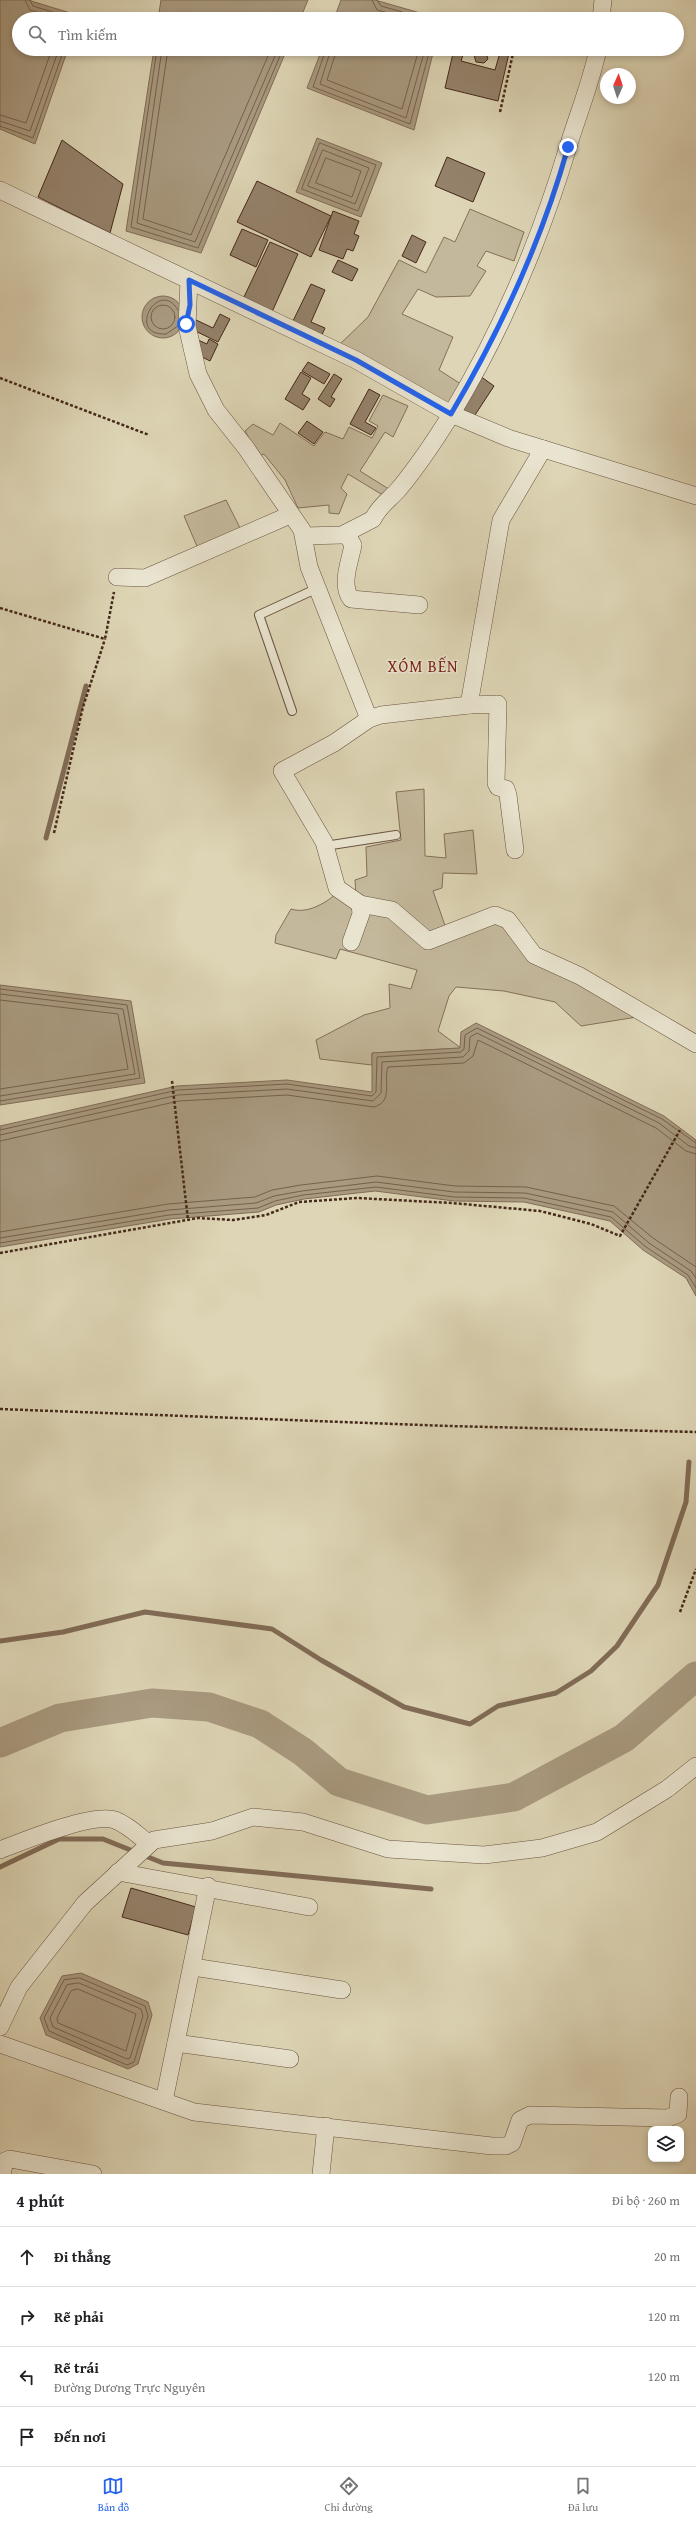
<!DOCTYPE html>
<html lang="vi">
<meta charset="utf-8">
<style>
body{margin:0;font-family:"Gentium Book Plus",serif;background:#f2f2f2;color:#202124}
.controls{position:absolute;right:12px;bottom:12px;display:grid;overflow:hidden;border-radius:8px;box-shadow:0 2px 6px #0003}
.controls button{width:36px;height:36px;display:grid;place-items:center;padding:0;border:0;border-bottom:1px solid #e0e0e0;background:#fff;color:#202124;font:20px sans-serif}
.compass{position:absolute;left:600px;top:68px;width:36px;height:36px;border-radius:50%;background:#fff;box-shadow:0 2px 6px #0003;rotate:3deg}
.stop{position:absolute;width:12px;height:12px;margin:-9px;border:3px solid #2563eb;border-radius:50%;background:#fff}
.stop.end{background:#2563eb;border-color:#fff;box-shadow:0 1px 4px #0008}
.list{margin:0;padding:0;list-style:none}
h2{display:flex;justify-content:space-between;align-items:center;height:52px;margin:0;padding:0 16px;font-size:17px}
h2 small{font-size:13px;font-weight:400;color:#757577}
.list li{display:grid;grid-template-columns:26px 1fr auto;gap:12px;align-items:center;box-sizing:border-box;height:60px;padding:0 16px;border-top:1px solid #e0e0e0}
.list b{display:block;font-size:15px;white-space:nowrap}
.list p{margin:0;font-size:13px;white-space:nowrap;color:#757577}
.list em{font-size:13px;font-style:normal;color:#757577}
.icon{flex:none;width:22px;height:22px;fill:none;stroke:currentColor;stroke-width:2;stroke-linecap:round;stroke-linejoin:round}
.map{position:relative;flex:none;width:696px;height:2174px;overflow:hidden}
.search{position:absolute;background:#fff;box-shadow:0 2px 6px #0003;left:12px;right:12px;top:12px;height:44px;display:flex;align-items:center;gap:10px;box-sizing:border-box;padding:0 14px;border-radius:22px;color:#757577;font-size:15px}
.sheet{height:292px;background:#fff}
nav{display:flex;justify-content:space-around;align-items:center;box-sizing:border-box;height:56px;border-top:1px solid #e0e0e0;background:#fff;font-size:11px;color:#757577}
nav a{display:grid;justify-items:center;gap:2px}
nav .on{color:#2563eb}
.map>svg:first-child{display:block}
</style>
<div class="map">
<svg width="696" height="2174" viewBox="0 0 696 2174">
<rect width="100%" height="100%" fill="#ddd5b5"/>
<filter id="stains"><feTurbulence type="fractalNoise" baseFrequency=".005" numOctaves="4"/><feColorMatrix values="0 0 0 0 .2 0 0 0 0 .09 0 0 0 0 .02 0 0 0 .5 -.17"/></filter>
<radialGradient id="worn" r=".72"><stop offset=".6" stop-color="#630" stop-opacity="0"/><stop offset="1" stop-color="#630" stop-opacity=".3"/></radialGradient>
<g fill="#c3b89b" stroke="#84705a">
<path d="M470,209L524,232L514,261L486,251L477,266L486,271L470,296L436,297L418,289L402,314L453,337L439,370L464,386L448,403L338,346L368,317L399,260L426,273L444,237L455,242Z"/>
<path d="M383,395L408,406L393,437L385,432L360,471L392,491L386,497L348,474L341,488L347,494L339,514L329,513V505L298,508L285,480L264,454L259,456L245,431L253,424L273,435L280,423L314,446L325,432L343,439L349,427L372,438L378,426L369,421Z"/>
<path d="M226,500L242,532L199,551L184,516Z"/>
<path d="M424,789L425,856L446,858L444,834L473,830L477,874L443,873L442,888L433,891L449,937L495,919L522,946L637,1017L581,1026L555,1002L504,991L456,987L449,996L438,1031L461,1048L372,1053V1065L320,1059L316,1040L364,1015L390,1008L389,984L411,989L417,970L340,949L336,959L275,943L276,935L291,909C307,914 324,904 336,894L356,898L355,880L367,876L366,847L401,840L396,792Z"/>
</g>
<g fill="#a99a80" stroke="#816c57">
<path d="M0,0H28L80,16L79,19H19V49H68L35,144L0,129Z"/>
<path d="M161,0H308L300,19H158Z"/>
<path d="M341,0H375L441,19H334Z"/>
<path d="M154,49H287L201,253L126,231Z"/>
<path d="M322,49H434L414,130L307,88Z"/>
<path d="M317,138L382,163L361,217L296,192Z"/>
<circle cx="163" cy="317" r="21"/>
<path d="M0,985L131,1001L145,1083L0,1105Z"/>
<path d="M476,1023L664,1116L696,1140V1296L686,1278L643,1250L610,1221L524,1202L454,1201L375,1191L304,1199L276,1205L259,1212L170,1219L0,1247V1126L177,1086L287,1080L372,1092V1053L460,1048L461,1032Z"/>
<path d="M81,1973L148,2002L152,2015L138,2064L128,2069L46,2035L40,2018L62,1976Z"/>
</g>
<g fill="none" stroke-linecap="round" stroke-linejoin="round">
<g stroke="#76614d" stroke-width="1">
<path d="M25,0L30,10L60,19"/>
<path d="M30,0L33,6L75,19"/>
<path d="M372,0L377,10L409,19"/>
<path d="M377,0L381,6L427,19"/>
<path d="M157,49L131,227L198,248L283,49"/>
<path d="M162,49L137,223L195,242L278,49"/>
<path d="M168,49L143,219L191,235L271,49"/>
<path d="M326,49L313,87L410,124L430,49"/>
<path d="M331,49L320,84L406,118L425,49"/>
<path d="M337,49L327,80L402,109L419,49"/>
<path d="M0,115L26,123L52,49"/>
<path d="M0,121L30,131L59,49"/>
<path d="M0,126L33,138L64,49"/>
<path d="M320,143L376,165L358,211L302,189Z"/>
<path d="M323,150L369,168L355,204L308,186Z"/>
<path d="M326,158L361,171L352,197L316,183Z"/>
<circle cx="163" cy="317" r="12"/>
<path d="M178,326L166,334C125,336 159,277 178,310"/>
<path d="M0,989L127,1005L140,1078L0,1101"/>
<path d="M0,994L123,1009L135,1074L0,1096"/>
<path d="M0,1000L118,1014L128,1069L0,1089"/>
<path d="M0,1130L178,1090L287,1084L372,1096L376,1092L377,1057L461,1052L464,1049L465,1035L477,1028L662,1119L696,1143"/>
<path d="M0,1135L178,1095L287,1089L373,1101L381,1093L382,1062L463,1057L469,1051L470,1037L477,1033L659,1123L689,1146L696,1148"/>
<path d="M0,1141L179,1101L287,1095L374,1107C394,1101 383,1081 388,1067L464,1063L473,1056L478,1040L656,1128L686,1151L696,1154"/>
<path d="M0,1232L168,1204L255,1197L272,1190L301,1185L377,1176L455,1186L526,1187L614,1206L653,1238L696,1267"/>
<path d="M0,1238L169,1210L256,1203L274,1196L302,1191L376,1182L454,1192L525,1193L613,1212L649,1243L691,1271L696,1278"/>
<path d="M0,1243L169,1215L258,1208L275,1201L303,1195L376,1187L454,1197L524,1198L611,1217L646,1247L688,1275L696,1288"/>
<path d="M80,1978L145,2006L148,2016L134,2062L127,2065L49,2031L44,2018L64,1980Z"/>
<path d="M79,1983L141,2009L143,2016L130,2058L127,2059L53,2027L50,2018L67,1985Z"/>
<path d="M78,1989L136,2014L126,2051L58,2023L57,2018L71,1991Z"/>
</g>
<g stroke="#816c57" stroke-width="5">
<path d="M46,838L86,686"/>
<path d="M0,1641L63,1632L145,1612L272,1629L321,1660L404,1707L470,1724L498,1706L556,1693L591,1671L617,1646L658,1585L686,1502L689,1462"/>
<path d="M0,1867L59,1839H103L163,1863L431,1889"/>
</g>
<path stroke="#a99a80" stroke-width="29" d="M0,1743L60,1718L152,1703L209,1707L260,1724L303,1752L339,1782L427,1810L514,1797L624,1738L696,1676"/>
</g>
<g fill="#94826b" stroke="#44281a">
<path d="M463,15L480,19H462Z"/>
<path d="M454,49H465L461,61L495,70L501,49H510L498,101L445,88Z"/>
<path d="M479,51L486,53L488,59L484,63L476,62L474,55Z"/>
<path d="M62,140L123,184L110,233L38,197Z"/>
<path d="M447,157L485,173L473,202L435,186Z"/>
<path d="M257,181L331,216L311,257L237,222Z"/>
<path d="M333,211L359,221L354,234L359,236L353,251L347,249L343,259L319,250Z"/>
<path d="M242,229L268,240L256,267L230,255Z"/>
<path d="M412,235L426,242L416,263L402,256Z"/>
<path d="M270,242L298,254L272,312L243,299Z"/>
<path d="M338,260L358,269L352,281L332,272Z"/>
<path d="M311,284L325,290L311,322L325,328L321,337L292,323Z"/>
<path d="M220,314L230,319L218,342L187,327L192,318L213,328Z"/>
<path d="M209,339L218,344L210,361L192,352L198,340L207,344Z"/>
<path d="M308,362L330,374L324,384L302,371Z"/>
<path d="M301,372L311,378L302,394L310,399L303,410L285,399Z"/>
<path d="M334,374L342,379L331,397L335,399L330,407L318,399Z"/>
<path d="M480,376L494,386L473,418L459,409Z"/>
<path d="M369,389L380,395L365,422L376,428L371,435L350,424Z"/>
<path d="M307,421L323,432L314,444L298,433Z"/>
<path d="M131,1888L196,1907L188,1935L122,1917Z"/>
</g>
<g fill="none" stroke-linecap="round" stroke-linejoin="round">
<defs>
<g id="lane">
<path d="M292,711L259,615L318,588"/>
<path d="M325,846L396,835"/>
</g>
<g id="street">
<path d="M601,19L603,0"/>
<path d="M0,190L356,360L451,414L508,438L696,496"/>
<path d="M189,280L187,326L198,374L216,410L246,448L302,530L309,567L369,719"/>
<path d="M346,533L353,545C350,562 340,584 351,599L419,605"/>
<path d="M304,536L342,535L373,519C379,506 389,500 398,490C418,466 436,439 452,413C502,330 540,240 568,147C578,114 591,83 598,49"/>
<path d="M117,577L145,578L290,515"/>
<path d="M469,705L501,520L543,449"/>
<path d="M360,904L392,910L428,941L495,915L508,920L534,955L580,976L696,1044"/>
<path d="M351,942L361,914L360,904L337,888L324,842L282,771L334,743L369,719L381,715L469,705L498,704L496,783L498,787L506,789L508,795L515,850"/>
<path d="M0,1850C23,1841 94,1812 115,1820C128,1825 138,1835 148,1843"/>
<path d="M118,1872L309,1907"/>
<path d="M193,1967L342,1990"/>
<path d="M0,2027L19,1987L85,1903L154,1840L212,1831L253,1817L303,1822L388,1849L484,1855L542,1848L597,1832L667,1789L696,1766"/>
<path d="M176,2043L290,2059"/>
<path d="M0,2044L194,2112L492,2146H506L512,2143L520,2120L530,2115L668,2118L678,2114L679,2097"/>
<path d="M164,2101L208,1886"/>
<path d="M2,2174L5,2161L10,2159L93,2174"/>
<path d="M321,2174L326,2126"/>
</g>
</defs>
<use href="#lane" stroke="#6a5341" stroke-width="10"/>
<use href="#street" stroke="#6a5341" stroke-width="18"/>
<g stroke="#44281a" stroke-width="2.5" stroke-dasharray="3 2" stroke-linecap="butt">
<path d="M500,112L514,49"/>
<path d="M0,378L149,435"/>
<path d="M0,608L105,639L114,592"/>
<path d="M54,833L83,707L105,639"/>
<path d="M172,1081L188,1220"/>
<path d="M0,1253L198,1218L233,1220L266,1215L299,1202L357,1198L452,1203L540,1211L591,1224L620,1236L680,1130"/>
<path d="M0,1409L448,1426L696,1432"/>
<path d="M680,1612L696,1569"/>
</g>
<use href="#lane" stroke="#e9e4cf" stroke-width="8"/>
<use href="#street" stroke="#e9e4cf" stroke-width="17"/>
</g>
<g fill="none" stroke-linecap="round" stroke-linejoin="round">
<path stroke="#2563eb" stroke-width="5" d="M186,324L190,305L189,280L356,360L451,414C500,331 542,240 568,147"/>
</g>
<g text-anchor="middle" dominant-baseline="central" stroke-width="3" stroke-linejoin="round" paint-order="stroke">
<g font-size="16" letter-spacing="1" fill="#7a1f14" stroke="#e9e4cf">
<text x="423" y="666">XÓM BẾN</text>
</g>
</g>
<rect width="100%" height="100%" filter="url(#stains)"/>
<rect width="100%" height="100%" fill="url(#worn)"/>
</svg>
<div class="controls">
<button><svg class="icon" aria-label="layers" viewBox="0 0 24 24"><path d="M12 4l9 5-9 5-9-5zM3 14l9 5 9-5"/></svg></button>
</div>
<svg class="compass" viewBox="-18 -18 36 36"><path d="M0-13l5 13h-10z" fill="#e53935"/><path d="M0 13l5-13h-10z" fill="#757577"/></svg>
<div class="stop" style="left:186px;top:324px"></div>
<div class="stop end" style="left:568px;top:147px"></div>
<div class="search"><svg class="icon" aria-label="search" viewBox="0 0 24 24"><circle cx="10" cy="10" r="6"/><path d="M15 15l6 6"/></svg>Tìm kiếm</div>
</div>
<section class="sheet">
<h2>4 phút<small>Đi bộ · 260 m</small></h2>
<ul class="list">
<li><svg class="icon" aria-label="ahead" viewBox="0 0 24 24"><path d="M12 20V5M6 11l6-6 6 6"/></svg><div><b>Đi thẳng</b></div><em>20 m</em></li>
<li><svg class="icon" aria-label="right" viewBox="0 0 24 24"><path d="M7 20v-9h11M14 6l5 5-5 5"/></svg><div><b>Rẽ phải</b></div><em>120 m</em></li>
<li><svg class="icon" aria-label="left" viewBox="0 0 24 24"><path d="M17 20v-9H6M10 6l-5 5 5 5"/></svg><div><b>Rẽ trái</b><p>Đường Dương Trực Nguyên</p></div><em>120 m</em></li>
<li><svg class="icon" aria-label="arrive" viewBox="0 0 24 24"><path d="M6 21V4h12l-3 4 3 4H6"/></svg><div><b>Đến nơi</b></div></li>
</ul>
</section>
<nav>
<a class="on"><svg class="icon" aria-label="map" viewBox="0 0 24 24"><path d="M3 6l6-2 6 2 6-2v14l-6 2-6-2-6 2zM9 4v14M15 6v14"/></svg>Bản đồ</a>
<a><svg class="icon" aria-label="directions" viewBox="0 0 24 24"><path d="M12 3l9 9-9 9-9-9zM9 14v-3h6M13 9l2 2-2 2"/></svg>Chỉ đường</a>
<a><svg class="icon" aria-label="saved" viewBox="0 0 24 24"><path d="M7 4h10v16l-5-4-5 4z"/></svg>Đã lưu</a>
</nav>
